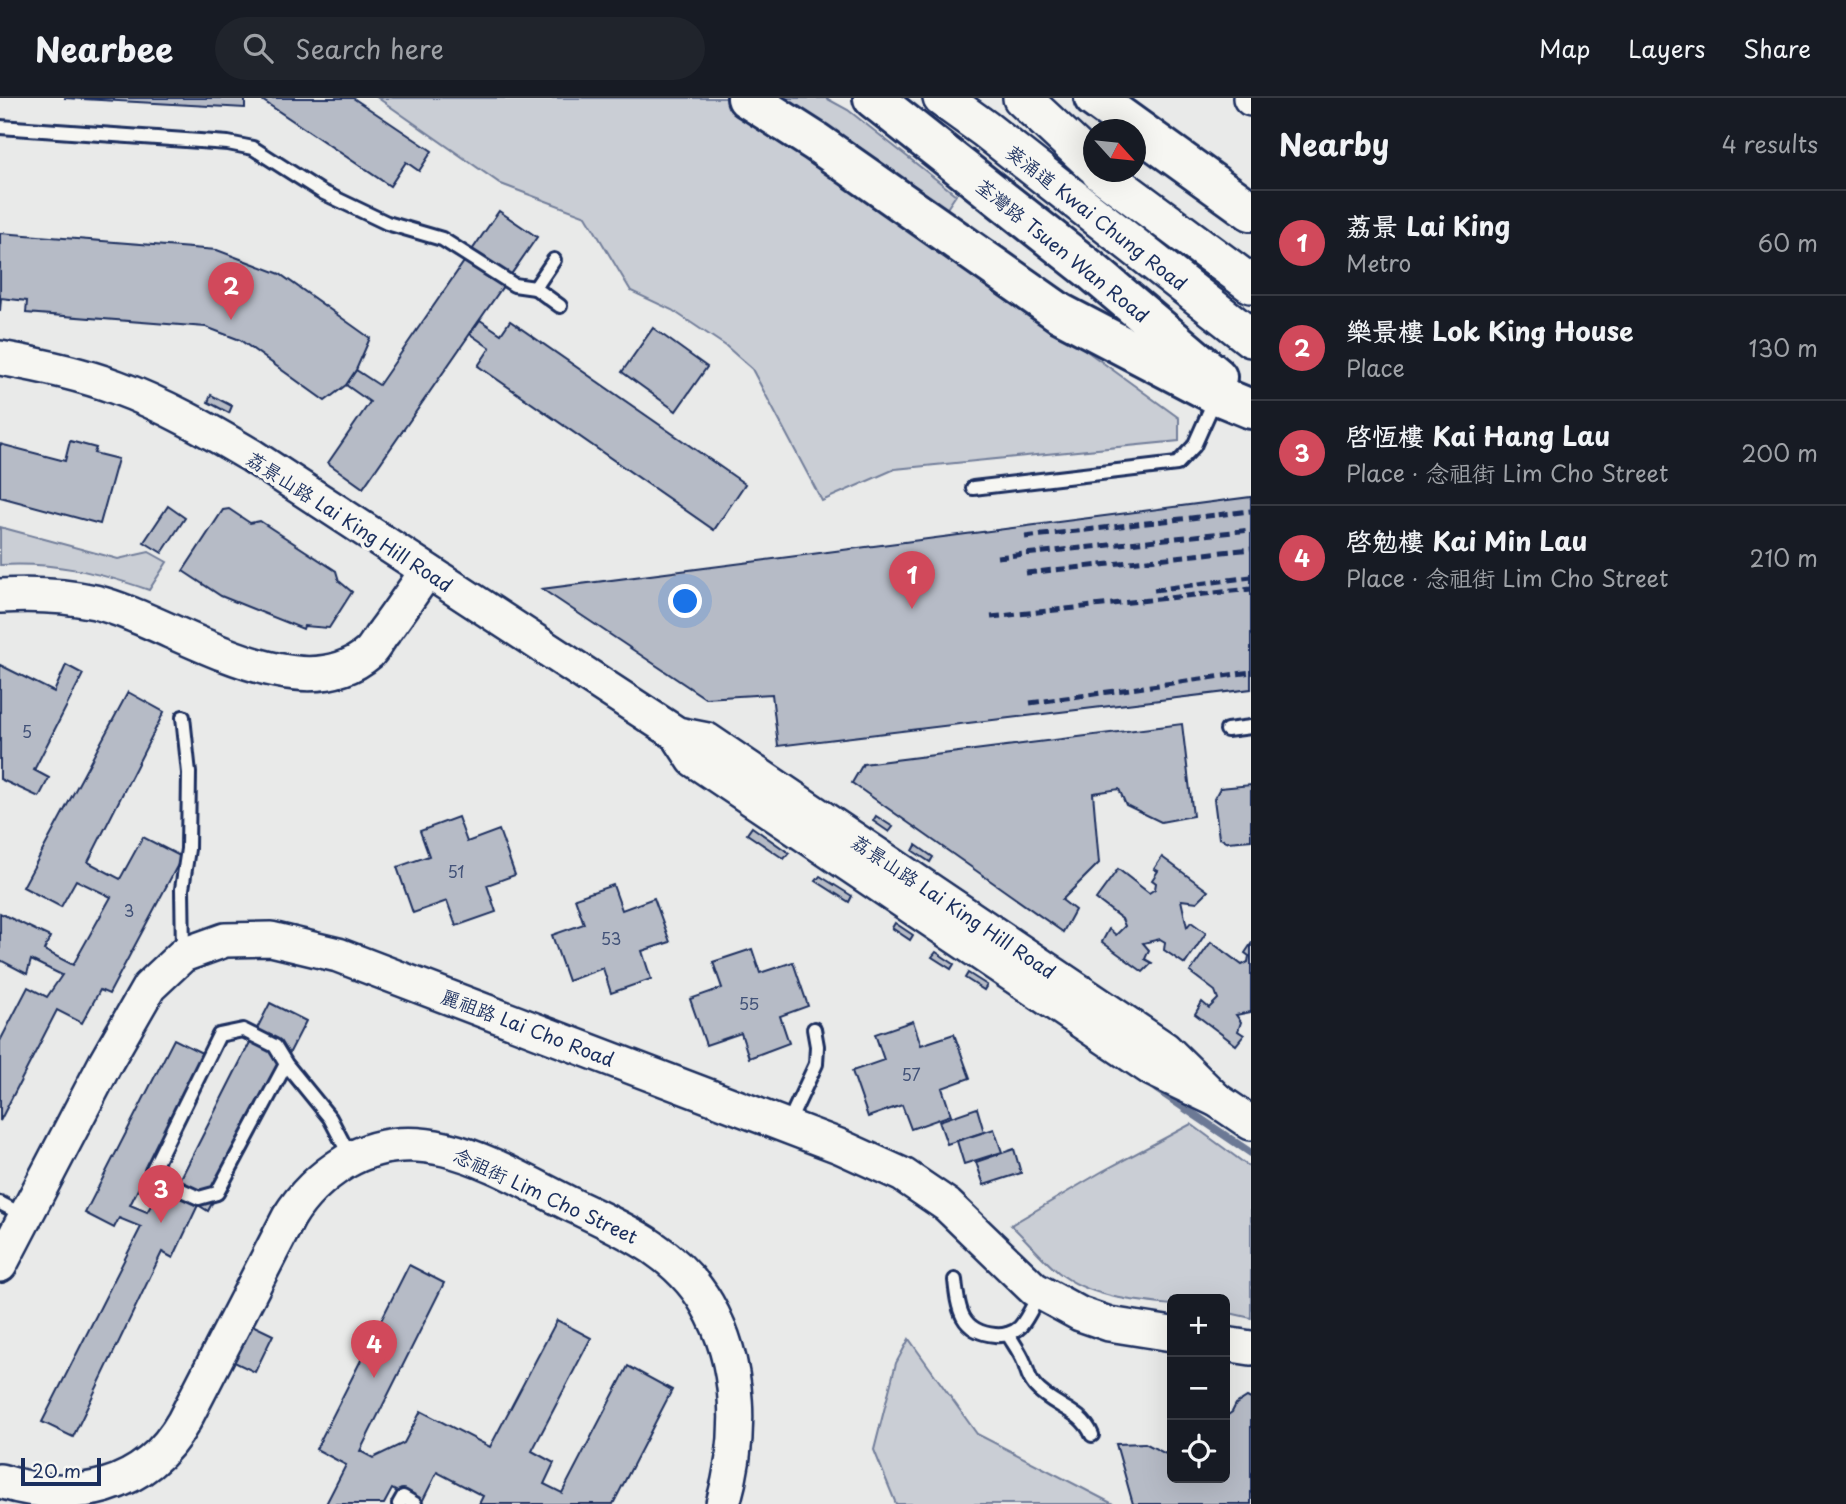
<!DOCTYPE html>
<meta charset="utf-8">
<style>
body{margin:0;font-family:"Playpen Sans","LXGW WenKai TC",sans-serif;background:#20242c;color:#f1f3f6}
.controls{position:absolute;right:21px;bottom:21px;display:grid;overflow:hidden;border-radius:10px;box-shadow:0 7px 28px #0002}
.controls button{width:63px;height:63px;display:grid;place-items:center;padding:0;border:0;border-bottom:2px solid #363941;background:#171b24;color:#f1f3f6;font:35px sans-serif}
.compass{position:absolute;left:1083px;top:21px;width:63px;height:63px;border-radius:50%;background:#171b24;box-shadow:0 7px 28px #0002;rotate:117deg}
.scale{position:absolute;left:21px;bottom:18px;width:80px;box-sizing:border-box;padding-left:7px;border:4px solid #1b2f5e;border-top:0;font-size:19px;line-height:24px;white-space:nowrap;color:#1b2f5e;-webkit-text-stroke:5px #f6f6f2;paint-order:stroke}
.you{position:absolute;left:686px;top:504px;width:24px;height:24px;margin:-18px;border:5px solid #fff;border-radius:50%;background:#1a73e8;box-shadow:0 0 0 10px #1a73e833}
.badge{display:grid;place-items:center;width:46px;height:46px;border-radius:50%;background:#d1495b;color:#fff;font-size:23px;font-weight:700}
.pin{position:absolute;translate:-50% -58px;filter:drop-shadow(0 2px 4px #0008)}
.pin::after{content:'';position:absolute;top:37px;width:24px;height:21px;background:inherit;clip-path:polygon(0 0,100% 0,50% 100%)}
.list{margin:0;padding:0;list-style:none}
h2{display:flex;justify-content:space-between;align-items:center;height:91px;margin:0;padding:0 28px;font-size:30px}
h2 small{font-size:23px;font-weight:400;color:#9ea1a6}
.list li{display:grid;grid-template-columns:46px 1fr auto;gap:21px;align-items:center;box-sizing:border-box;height:105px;padding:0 28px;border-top:2px solid #363941}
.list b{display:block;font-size:26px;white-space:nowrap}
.list p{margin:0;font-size:23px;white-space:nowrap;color:#9ea1a6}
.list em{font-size:23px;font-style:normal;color:#9ea1a6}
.icon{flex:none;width:38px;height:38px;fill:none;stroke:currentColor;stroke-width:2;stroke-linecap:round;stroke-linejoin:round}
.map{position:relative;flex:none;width:1251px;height:1406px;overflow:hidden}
header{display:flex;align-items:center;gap:42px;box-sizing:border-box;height:98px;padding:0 35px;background:#171b24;border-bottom:2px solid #363941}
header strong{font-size:33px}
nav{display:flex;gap:38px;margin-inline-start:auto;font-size:24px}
.search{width:490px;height:63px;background:#20242c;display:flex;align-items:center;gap:18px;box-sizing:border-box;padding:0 24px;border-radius:38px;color:#9ea1a6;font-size:26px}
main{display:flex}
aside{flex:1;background:#171b24}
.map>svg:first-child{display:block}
</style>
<header>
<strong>Nearbee</strong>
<div class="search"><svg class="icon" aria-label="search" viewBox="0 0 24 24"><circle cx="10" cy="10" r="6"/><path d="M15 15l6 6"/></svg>Search here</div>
<nav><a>Map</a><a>Layers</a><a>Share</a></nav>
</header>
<main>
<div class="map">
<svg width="1251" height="1406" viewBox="0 0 1251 1406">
<rect width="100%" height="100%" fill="#e9eae9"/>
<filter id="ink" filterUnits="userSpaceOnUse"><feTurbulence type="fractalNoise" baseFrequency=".0143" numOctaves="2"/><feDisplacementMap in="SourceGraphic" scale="14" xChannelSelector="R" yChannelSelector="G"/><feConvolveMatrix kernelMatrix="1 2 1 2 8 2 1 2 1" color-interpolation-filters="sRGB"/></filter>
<g filter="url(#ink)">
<g fill="#caced5" stroke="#727e9a" stroke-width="2">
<path d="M378,0H826L848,12L956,97L927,140L1055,230L1179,320V343L895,371L822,403L752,271L726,248L672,212L631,193L586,118L501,86Z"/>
<path d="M0,429L118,461L149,454L167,464L149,492C97,474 55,464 0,467Z"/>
<path d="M1191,1026L1251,1070V1220L1225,1214V1201H1172V1207C1134,1203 1089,1199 1058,1174C1041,1160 1027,1142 1011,1127L1103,1073Z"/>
<path d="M909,1241L977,1336L1113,1406H896L874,1352L896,1265Z"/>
</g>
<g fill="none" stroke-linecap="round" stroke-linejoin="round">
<path stroke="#6c7995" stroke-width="8" d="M1152,988L1251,1055"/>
</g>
<g fill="#b6bbc6" stroke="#1b2f5e" stroke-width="2">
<path d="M64,0H245V10Z"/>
<path d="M259,0H353L432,53L419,73L406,64L390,88Z"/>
<path d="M499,113L537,139L363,390L328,365L370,304L346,287L356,272L379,287Z"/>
<path d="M0,135L217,152L280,176L370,240L356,272L346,287L325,303L240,242L206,229L26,215L27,203L1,200L0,213Z"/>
<path d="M480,222L501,236L510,223L745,386L714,432L478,268L490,250L470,236Z"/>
<path d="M653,230L707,269L676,313L622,274Z"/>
<path d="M211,297L232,308L229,315L208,304Z"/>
<path d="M70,343L96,350L94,355L118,361L100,426L0,399V346L65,363Z"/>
<path d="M1251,399V591L778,648L772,596L705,600L542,491Z"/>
<path d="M168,408L185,420L162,455L144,444Z"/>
<path d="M229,411L250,425L260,423L336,473L339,483L352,494L329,530L304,528L303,531L221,498L183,473L223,412Z"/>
<path d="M0,567L54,594L66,567L83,576L34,672L49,680L39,699L0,681Z"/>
<path d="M128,594L164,614L88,764L120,781L143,739L182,759L109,896L100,892L82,925L57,912L0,1023V943L28,889L47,899L62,877L31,862L27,876L0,862V815L50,839L44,852L73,867L111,799L76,782L61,809L23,789Z"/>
<path d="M1182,626L1193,718L1161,724L1126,707L1119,691L1093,695L1099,765L1062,802L1075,812L1063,834L852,685L863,666Z"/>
<path d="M1251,687V742L1228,744L1219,740L1214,701L1220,690Z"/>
<path d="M876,718L893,729L889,734L873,723Z"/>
<path d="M458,719L467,744L499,732L515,777L487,787L496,814L456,828L447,803L413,815L397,769L429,758L420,733Z"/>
<path d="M752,729L789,755L784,761L747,736Z"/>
<path d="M916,747L933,759L930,764L913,753Z"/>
<path d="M1162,759L1208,793L1197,804L1181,802L1187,829L1191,824L1206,835L1185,866L1164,852L1165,844L1160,841L1143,845L1149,852L1145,861L1152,865L1143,874L1102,844L1109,831L1116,837L1125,828L1122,821L1096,801L1118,771L1149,795L1155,791L1156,785L1152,782L1158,773L1154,771Z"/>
<path d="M820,778L852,798L849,804L816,783Z"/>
<path d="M613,787L622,812L654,800L670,844L642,853L651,881L611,895L603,870L568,883L552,837L584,826L575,800Z"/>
<path d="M895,825L913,837L910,842L892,830Z"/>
<path d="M1211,844L1242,867L1248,864L1249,858L1245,855L1251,846V914L1236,917L1241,924L1238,933L1244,937L1236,947L1195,916L1202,904L1209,910L1218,901L1215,893L1190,874Z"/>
<path d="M752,851L760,875L793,864L808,908L780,918L789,945L749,960L741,935L706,947L690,901L722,890L713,864Z"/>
<path d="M936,854L954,866L951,871L932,859Z"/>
<path d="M968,875L987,887L984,892L965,880Z"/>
<path d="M270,905L306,923L208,1113L198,1107L173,1160L162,1154L73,1339L42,1324L141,1129L119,1120L114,1130L85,1115L174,941L206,957L130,1107L147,1114L163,1088L175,1092Z"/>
<path d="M913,923L921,947L954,936L970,980L942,990L951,1017L911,1031L902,1007L868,1019L852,973L884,962L875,936Z"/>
<path d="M977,1010L984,1034L947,1046L939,1023Z"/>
<path d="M994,1031L1002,1054L964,1066L957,1043Z"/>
<path d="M1014,1051L1021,1075L984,1087L976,1064Z"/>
<path d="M409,1167L444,1185L360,1353L373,1360L404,1345L421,1313L490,1349L557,1222L591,1240L532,1353L554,1365L544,1386L562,1395L628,1268L672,1292L613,1406H479L483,1398L437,1374L421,1406L392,1391L384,1406H326L346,1367L316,1351Z"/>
<path d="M248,1225L273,1237L255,1274L230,1262Z"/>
<path d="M1247,1299L1251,1301V1406H1133L1116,1346L1145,1345L1172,1359V1380H1225V1319L1232,1314L1236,1306Z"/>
</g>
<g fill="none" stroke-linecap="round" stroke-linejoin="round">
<defs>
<g id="lane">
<path d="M0,29L228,45L253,50L322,94L387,125L442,141L514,187L535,190L560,208"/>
<path d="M535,190L554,162"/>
<path d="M973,390L1177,366L1194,348L1215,301"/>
<path d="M1227,632L1251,629"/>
<path d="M183,853L182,791L188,751L189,675L183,619"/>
<path d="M286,966L217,1095L199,1100L164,1084L152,1073L219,937L243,932L275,948L286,966L330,1020L351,1060"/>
<path d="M787,1028L816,966L817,948L814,931"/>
<path d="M0,1105L25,1118"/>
<path d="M955,1182C958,1211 961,1234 995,1237C1003,1238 1014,1235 1020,1229C1028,1220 1034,1205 1040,1195"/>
<path d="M1008,1236C1013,1245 1020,1254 1024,1264C1028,1274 1028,1280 1035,1288C1053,1309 1081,1311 1092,1337"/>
<path d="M399,1406L403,1399L415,1406"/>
</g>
<g id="secondary">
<path d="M1250,0L1251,1"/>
<path d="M0,260C40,267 78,275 116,289C163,306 208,332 252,358L677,636L707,642L1165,951L1217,1002"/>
<path d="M0,498C32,496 63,497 95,504C171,522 297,617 369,555C375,549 379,540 384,534C399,514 413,493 427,473"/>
<path d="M677,636L694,662L1152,971L1217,1002L1251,1025"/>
<path d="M0,1167L106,964L149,889L183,857L225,842L271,841L338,857L839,1048L903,1077L947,1107L1034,1191L1080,1216L1109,1226L1172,1236"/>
<path d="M1225,1246L1251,1250"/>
<path d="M0,1383C74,1406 145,1392 184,1323L289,1119C303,1096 321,1079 345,1064C421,1019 499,1071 568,1105C620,1130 676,1152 707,1206C742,1266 742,1340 723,1406"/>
</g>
<g id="primary">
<path d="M942,0L985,31L1251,240"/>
<path d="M1022,0L1094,67"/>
<path d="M1100,74L1251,186"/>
</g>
<g id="highway">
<path d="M747,0L816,44L1060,215L1217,297L1251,311"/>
<path d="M873,0L1092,173L1217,279"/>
<path d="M1094,0L1251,113"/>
</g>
</defs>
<use href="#lane" stroke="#1b2f5e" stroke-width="18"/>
<use href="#secondary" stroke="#1b2f5e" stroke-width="38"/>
<use href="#primary" stroke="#1b2f5e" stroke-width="42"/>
<use href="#highway" stroke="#1b2f5e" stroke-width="44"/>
<use href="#lane" stroke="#f6f6f2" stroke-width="12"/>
<use href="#secondary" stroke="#f6f6f2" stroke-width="33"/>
<use href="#primary" stroke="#f6f6f2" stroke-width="37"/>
<use href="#highway" stroke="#f6f6f2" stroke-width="38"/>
<g stroke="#1b2f5e" stroke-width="5" stroke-dasharray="10 5" stroke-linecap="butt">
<path d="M1025,439L1251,413"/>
<path d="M997,459L1251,432"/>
<path d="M1026,475L1251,451"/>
<path d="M1154,492L1251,479"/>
<path d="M991,519L1251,491"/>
<path d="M1030,605L1251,574"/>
</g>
</g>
</g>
<g text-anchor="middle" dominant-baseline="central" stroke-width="7" stroke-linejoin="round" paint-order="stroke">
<g font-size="16" fill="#425278">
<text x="27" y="633">5</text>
<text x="456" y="773">51</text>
<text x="129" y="812">3</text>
<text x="611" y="840">53</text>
<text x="749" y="905">55</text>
<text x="911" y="976">57</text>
</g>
<g font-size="19" fill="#1b2f5e" stroke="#f6f6f2">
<text transform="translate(1097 119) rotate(38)">葵涌道 Kwai Chung Road</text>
<text transform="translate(1063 152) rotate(39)">荃灣路 Tsuen Wan Road</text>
<text transform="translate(350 423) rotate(33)">荔景山路 Lai King Hill Road</text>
<text transform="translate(954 808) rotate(34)">荔景山路 Lai King Hill Road</text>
<text transform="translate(528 929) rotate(21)">麗祖路 Lai Cho Road</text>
<text transform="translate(546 1097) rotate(25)">念祖街 Lim Cho Street</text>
</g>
</g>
</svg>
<div class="controls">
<button>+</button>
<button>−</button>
<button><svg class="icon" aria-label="locate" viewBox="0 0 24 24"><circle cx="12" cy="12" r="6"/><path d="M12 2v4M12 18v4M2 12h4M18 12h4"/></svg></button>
</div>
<svg class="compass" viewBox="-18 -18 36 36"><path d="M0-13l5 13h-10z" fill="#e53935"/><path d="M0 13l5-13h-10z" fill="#9ea1a6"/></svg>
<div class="scale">20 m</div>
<div class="you"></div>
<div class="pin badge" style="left:912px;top:511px">1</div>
<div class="pin badge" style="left:231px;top:222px">2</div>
<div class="pin badge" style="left:161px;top:1125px">3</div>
<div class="pin badge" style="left:374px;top:1280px">4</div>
</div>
<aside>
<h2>Nearby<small>4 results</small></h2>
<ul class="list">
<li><span class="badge">1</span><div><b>荔景 Lai King</b><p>Metro</p></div><em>60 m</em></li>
<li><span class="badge">2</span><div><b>樂景樓 Lok King House</b><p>Place</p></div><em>130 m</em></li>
<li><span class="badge">3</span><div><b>啓恆樓 Kai Hang Lau</b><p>Place · 念祖街 Lim Cho Street</p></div><em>200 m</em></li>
<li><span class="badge">4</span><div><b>啓勉樓 Kai Min Lau</b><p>Place · 念祖街 Lim Cho Street</p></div><em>210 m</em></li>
</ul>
</aside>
</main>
